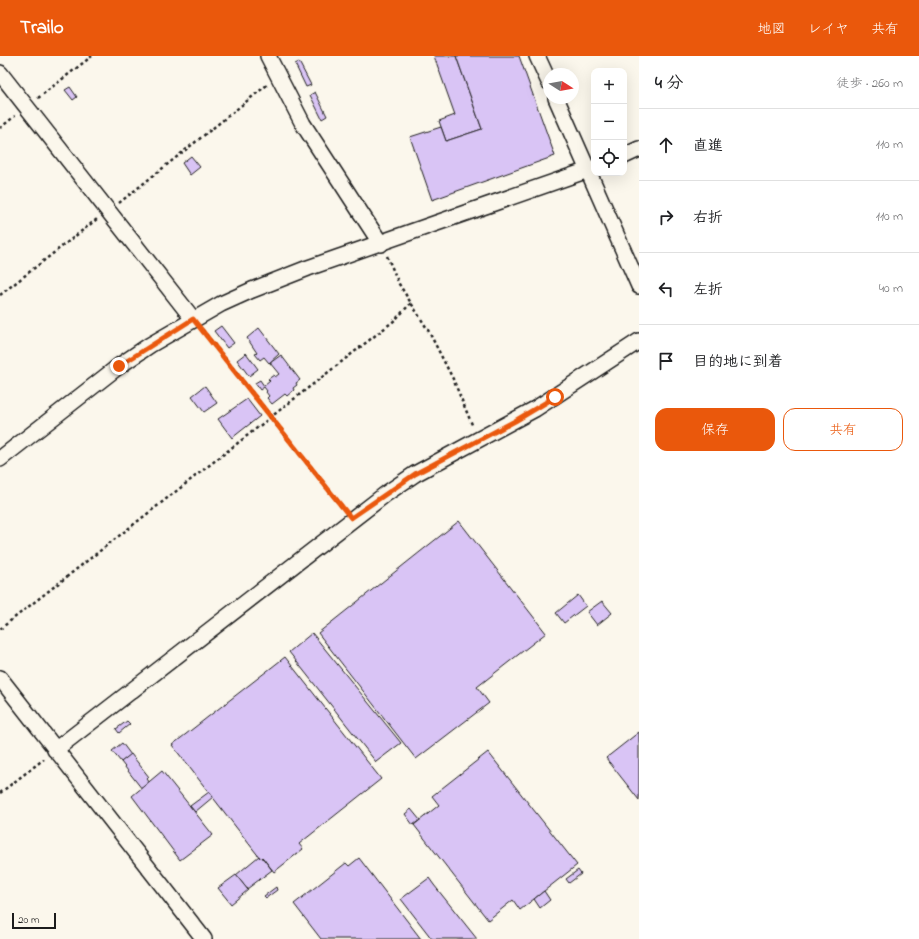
<!DOCTYPE html>
<html lang="ja">
<meta charset="utf-8">
<style>
body{margin:0;font-family:"Indie Flower","Klee One",sans-serif;background:#f2f2f2;color:#202124}
.controls{position:absolute;right:12px;top:12px;display:grid;overflow:hidden;border-radius:8px;box-shadow:0 4px 16px #0002}
.controls button{width:36px;height:36px;display:grid;place-items:center;padding:0;border:0;border-bottom:1px solid #e0e0e0;background:#fff;color:#202124;font:20px sans-serif}
.compass{position:absolute;left:543px;top:12px;width:36px;height:36px;border-radius:50%;background:#fff;box-shadow:0 4px 16px #0002;rotate:101deg}
.scale{position:absolute;left:12px;bottom:10px;width:44px;box-sizing:border-box;padding-left:4px;border:2px solid #1c1c1c;border-top:0;font-size:11px;line-height:14px;white-space:nowrap;color:#1c1c1c;-webkit-text-stroke:3px #fbf7ec;paint-order:stroke}
.stop{position:absolute;width:12px;height:12px;margin:-9px;border:3px solid #ea580c;border-radius:50%;background:#fff}
.stop.end{background:#ea580c;border-color:#fff;box-shadow:0 1px 4px #0008}
.list{margin:0;padding:0;list-style:none}
h2{display:flex;justify-content:space-between;align-items:center;height:52px;margin:0;padding:0 16px;font-size:17px}
h2 small{font-size:13px;font-weight:400;color:#757577}
.list li{display:grid;grid-template-columns:26px 1fr auto;gap:12px;align-items:center;box-sizing:border-box;height:72px;padding:0 16px;border-top:1px solid #e0e0e0}
.list b{display:block;font-size:15px;white-space:nowrap}
.list em{font-size:13px;font-style:normal;color:#757577}
.actions{display:flex;gap:8px;padding:12px 16px}
.actions a{flex:1;padding:9px 0;border:1px solid #ea580c;border-radius:12px;text-align:center;font-size:14px;color:#ea580c}
.actions .main{background:#ea580c;color:#fff}
.icon{flex:none;width:22px;height:22px;fill:none;stroke:currentColor;stroke-width:2;stroke-linecap:round;stroke-linejoin:round}
.map{position:relative;flex:none;width:639px;height:883px;overflow:hidden}
header{display:flex;align-items:center;gap:24px;box-sizing:border-box;height:56px;padding:0 20px;background:#ea580c;color:#fff}
header strong{font-size:19px}
nav{display:flex;gap:22px;margin-inline-start:auto;font-size:14px}
main{display:flex}
aside{flex:1;background:#fff}
.map>svg:first-child{display:block}
</style>
<header>
<strong>Trailo</strong>
<nav><a>地図</a><a>レイヤ</a><a>共有</a></nav>
</header>
<main>
<div class="map">
<svg width="639" height="883" viewBox="0 0 639 883">
<rect width="100%" height="100%" fill="#fbf7ec"/>
<filter id="ink" filterUnits="userSpaceOnUse"><feTurbulence type="fractalNoise" baseFrequency=".025" numOctaves="2"/><feDisplacementMap in="SourceGraphic" scale="8" xChannelSelector="R" yChannelSelector="G"/><feConvolveMatrix kernelMatrix="1 2 1 2 8 2 1 2 1" color-interpolation-filters="sRGB"/></filter>
<g filter="url(#ink)">
<g fill="#d9c4f5" stroke="#1c1c1c">
<path d="M434,0H456L482,73L446,85L439,65L455,59Z"/>
<path d="M456,0H519L555,100L432,144L410,81L441,71L446,85L482,73Z"/>
<path d="M299,6L311,29L306,31L295,8Z"/>
<path d="M70,31L77,41L73,44L65,34Z"/>
<path d="M315,36L327,60L322,63L310,39Z"/>
<path d="M191,100L200,111L190,119L182,107Z"/>
<path d="M221,270L234,287L227,292L214,275Z"/>
<path d="M259,272L279,298L269,307L264,301L260,304L255,298L257,297L247,282Z"/>
<path d="M246,297L258,313L249,320L237,304Z"/>
<path d="M281,299L300,324L296,327L297,329L293,332L294,334L287,340L285,338L272,348L267,342L269,340L266,336L267,335L264,331L260,334L255,327L260,324L264,330L270,325L268,323L274,319L275,321L279,318L270,307Z"/>
<path d="M205,330L217,347L204,356L192,340Z"/>
<path d="M247,343L260,360L232,382L218,363Z"/>
<path d="M459,465L546,577L477,631L489,647L416,703L318,577Z"/>
<path d="M578,539L586,550L564,567L556,557Z"/>
<path d="M602,545L612,557L597,569L587,556Z"/>
<path d="M312,577L401,687L376,706L289,596Z"/>
<path d="M285,601L381,723L299,788L303,793L274,816L262,801L272,814L247,833L236,819L259,800L260,802L172,689Z"/>
<path d="M127,665L130,668L119,677L116,673Z"/>
<path d="M639,676V744L606,702Z"/>
<path d="M122,687L131,699L121,706L112,695Z"/>
<path d="M488,696L577,809L520,854L513,844L488,864L414,769L439,749L432,740Z"/>
<path d="M131,698L149,721L147,723L150,727L142,733L121,706Z"/>
<path d="M162,715L213,779L180,804L132,740Z"/>
<path d="M209,736L213,741L195,756L190,750Z"/>
<path d="M411,753L420,764L413,769L405,758Z"/>
<path d="M359,802L421,883H321L294,848L346,807L349,810Z"/>
<path d="M578,814L581,818L569,827L566,823Z"/>
<path d="M236,819L248,834L231,848L218,832Z"/>
<path d="M429,822L434,829L477,883H432L401,843Z"/>
<path d="M276,831L277,834L266,842L264,840Z"/>
<path d="M544,835L550,844L540,852L534,843Z"/>
</g>
<g fill="none" stroke-linecap="round" stroke-linejoin="round">
<defs>
<g id="minor">
<path d="M268,0L303,68L381,188"/>
<path d="M537,0L549,26"/>
<path d="M0,17L193,263"/>
<path d="M556,42L639,230"/>
<path d="M624,100L639,93"/>
<path d="M0,403L119,310L150,289L221,248L252,234L308,212L594,112"/>
<path d="M0,622L204,883"/>
<path d="M55,694L387,437L415,418L535,353L639,285"/>
</g>
</defs>
<use href="#minor" stroke="#1c1c1c" stroke-width="18"/>
<g stroke="#1c1c1c" stroke-width="2.5" stroke-dasharray="3 3" stroke-linecap="butt">
<path d="M38,42L92,0"/>
<path d="M0,72L15,60"/>
<path d="M119,147L267,29"/>
<path d="M387,200L399,228L428,274L453,323L473,371"/>
<path d="M0,239L97,163"/>
<path d="M202,274L343,452"/>
<path d="M0,573L395,264L411,247"/>
<path d="M0,737L44,703"/>
</g>
<use href="#minor" stroke="#fbf7ec" stroke-width="15"/>
</g>
</g>
<g fill="none" stroke-linecap="round" stroke-linejoin="round" filter="url(#ink)">
<path stroke="#ea580c" stroke-width="5" d="M119,310L193,263L351,462L415,418L515,365L555,341"/>
</g>
</svg>
<div class="controls">
<button>+</button>
<button>−</button>
<button><svg class="icon" aria-label="locate" viewBox="0 0 24 24"><circle cx="12" cy="12" r="6"/><path d="M12 2v4M12 18v4M2 12h4M18 12h4"/></svg></button>
</div>
<svg class="compass" viewBox="-18 -18 36 36"><path d="M0-13l5 13h-10z" fill="#e53935"/><path d="M0 13l5-13h-10z" fill="#757577"/></svg>
<div class="scale">20 m</div>
<div class="stop" style="left:555px;top:341px"></div>
<div class="stop end" style="left:119px;top:310px"></div>
</div>
<aside>
<h2>4 分<small>徒歩 · 260 m</small></h2>
<ul class="list">
<li><svg class="icon" aria-label="ahead" viewBox="0 0 24 24"><path d="M12 20V5M6 11l6-6 6 6"/></svg><div><b>直進</b></div><em>110 m</em></li>
<li><svg class="icon" aria-label="right" viewBox="0 0 24 24"><path d="M7 20v-9h11M14 6l5 5-5 5"/></svg><div><b>右折</b></div><em>110 m</em></li>
<li><svg class="icon" aria-label="left" viewBox="0 0 24 24"><path d="M17 20v-9H6M10 6l-5 5 5 5"/></svg><div><b>左折</b></div><em>40 m</em></li>
<li><svg class="icon" aria-label="arrive" viewBox="0 0 24 24"><path d="M6 21V4h12l-3 4 3 4H6"/></svg><div><b>目的地に到着</b></div></li>
</ul>
<div class="actions"><a class="main">保存</a><a>共有</a></div>
</aside>
</main>
